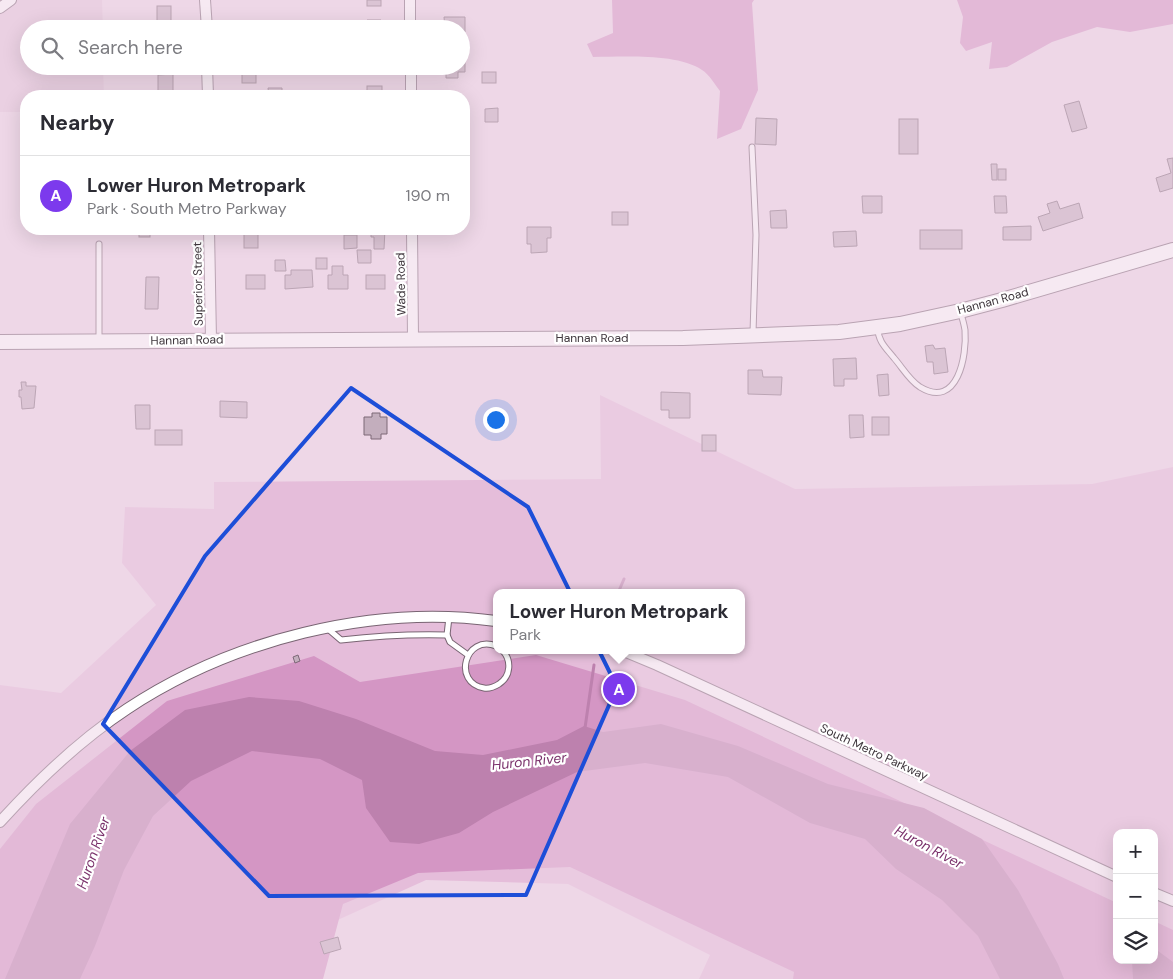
<!DOCTYPE html>
<meta charset="utf-8">
<style>
body{margin:0;font-family:"DM Sans",sans-serif;background:#f7f7f7;color:#2b2b33}
.controls{position:absolute;right:15px;bottom:15px;display:grid;overflow:hidden;border-radius:10px;box-shadow:0 5px 20px #0002}
.controls button{width:45px;height:45px;display:grid;place-items:center;padding:0;border:0;border-bottom:1px solid #e1e1e2;background:#fff;color:#2b2b33;font:25px sans-serif}
.you{position:absolute;left:495px;top:419px;width:18px;height:18px;margin:-12px;border:4px solid #fff;border-radius:50%;background:#1a73e8;box-shadow:0 0 0 8px #1a73e833}
.badge{display:grid;place-items:center;width:32px;height:32px;border-radius:50%;background:#7c3aed;color:#fff;font-size:16px;font-weight:700}
.pin{position:absolute;translate:-50% -50%;border:2px solid #fff;box-shadow:0 1px 5px #0006}
.popup{position:absolute;left:493px;top:589px;width:252px;height:65px;box-sizing:border-box;display:grid;place-content:center;border-radius:10px;background:#fff;filter:drop-shadow(0 1px 4px #0005);font-size:16px;white-space:nowrap;color:#7c7c81}
.popup b{font-size:19px;color:#2b2b33}
.popup::after{content:'';position:absolute;left:50%;top:100%;margin-left:-10px;border:10px solid transparent;border-top-color:#fff}
.list{margin:0;padding:0;list-style:none}
h2{display:flex;justify-content:space-between;align-items:center;height:65px;margin:0;padding:0 20px;font-size:21px}
h2 small{font-size:16px;font-weight:400;color:#7c7c81}
.list li{display:grid;grid-template-columns:32px 1fr auto;gap:15px;align-items:center;box-sizing:border-box;height:80px;padding:0 20px;border-top:1px solid #e1e1e2}
.list b{display:block;font-size:19px;white-space:nowrap}
.list p{margin:0;font-size:16px;white-space:nowrap;color:#7c7c81}
.list em{font-size:16px;font-style:normal;color:#7c7c81}
.icon{flex:none;width:28px;height:28px;fill:none;stroke:currentColor;stroke-width:2;stroke-linecap:round;stroke-linejoin:round}
.map{position:relative;flex:none;width:1173px;height:979px;overflow:hidden}
.search{position:absolute;background:#fff;box-shadow:0 5px 20px #0002;left:20px;top:20px;width:450px;height:55px;display:flex;align-items:center;gap:12px;box-sizing:border-box;padding:0 18px;border-radius:28px;color:#7c7c81;font-size:19px}
.panel{position:absolute;background:#fff;box-shadow:0 5px 20px #0002;left:20px;top:90px;width:450px;height:145px;border-radius:20px}
.map>svg:first-child{display:block}
</style>
<div class="map">
<svg width="1173" height="979" viewBox="0 0 1173 979">
<rect width="100%" height="100%" fill="#eed7e7"/>
<path fill="#e5c8dc" d="M0,0H102L103,29H29V66H103L104,96H26V112H0Z"/>
<path fill="#e5bdda" fill-rule="evenodd" d="M600,395L795,489L1092,484L1173,467V979H699L710,955L568,884L426,880L309,933L0,979V685L61,693L156,605L122,563L125,507L214,509V482L601,479ZM496,593H742V650H496ZM1117,833H1154V960H1117Z"/>
<g fill="#d496c4">
<path d="M612,0H754L752,3L758,90L741,129L717,139L720,91C715,85 709,74 702,70C677,53 623,57 593,57L587,44L613,33Z"/>
<path d="M957,0H1173V24L1130,32L1097,27L1052,42L1007,67L989,69L992,42L966,51L960,43L963,17Z"/>
<path d="M536,655L685,700L1117,903V960H1154V921L1173,930V979H793L794,972L570,867L418,873L343,904L323,979H0V849L36,804L167,701L314,656L360,682Z"/>
</g>
<g fill="#bd81ae">
<path d="M249,697L299,701L356,719L435,751L483,755L557,740L584,726L603,732L661,724L738,746L828,784L924,808L982,839L1018,890L1058,964L1064,979H1000L978,936L942,900L896,869L865,839L810,823L728,777L645,763L577,772L493,812L459,833L419,844L390,842L366,808L362,780L320,759L252,751L191,781L153,816L124,870L95,946L80,979H5L70,824L130,751L185,710Z"/>
<path d="M1154,948L1173,962V979H1133L1132,960H1154Z"/>
</g>
<g fill="none" stroke-linecap="round" stroke-linejoin="round">
<g stroke="#bd81ae" stroke-width="3">
<path d="M618,593L624,579"/>
<path d="M585,728L594,665"/>
</g>
</g>
<g fill="#c3aebd" stroke="#7d6977">
<rect x="367" y="0" width="14" height="6"/>
<rect x="157" y="6" width="14" height="19"/>
<path d="M444,17H465V32H461V29H445Z"/>
<path d="M367,20H381L382,29H367Z"/>
<rect x="137" y="25" width="10" height="4"/>
<path d="M461,58H465V72H458V78H446V66H461Z"/>
<rect x="242" y="66" width="14" height="17"/>
<rect x="368" y="66" width="14" height="6"/>
<rect x="482" y="72" width="14" height="11"/>
<path d="M173,74V94H158V75Z"/>
<rect x="367" y="86" width="15" height="10"/>
<path d="M268,88H282V96H269Z"/>
<path d="M1079,101L1087,128L1072,132L1064,105Z"/>
<path d="M498,108V122H485V109Z"/>
<path d="M756,118L777,119L776,145L755,144Z"/>
<rect x="899" y="119" width="19" height="35"/>
<rect x="464" y="136" width="4" height="24"/>
<path d="M1173,158V188L1160,192L1156,178L1171,173L1167,159Z"/>
<path d="M991,164H997V180H992Z"/>
<rect x="998" y="169" width="8" height="11"/>
<path d="M862,196H882V213H863Z"/>
<path d="M994,196H1006L1007,213H995Z"/>
<path d="M1057,201L1060,209L1079,203L1083,218L1043,231L1038,217L1050,213L1047,204Z"/>
<path d="M786,210L787,228H771L770,211Z"/>
<rect x="612" y="212" width="16" height="13"/>
<path d="M1031,226V240H1003V227Z"/>
<path d="M527,227H551V238H547V252L531,253V244H527Z"/>
<rect x="139" y="229" width="11" height="8"/>
<rect x="244" y="229" width="14" height="19"/>
<path d="M357,229H385L384,249H374V237H371V233H357Z"/>
<rect x="920" y="230" width="42" height="19"/>
<path d="M856,231L857,246L834,247L833,232Z"/>
<path d="M344,235H357V248L344,249Z"/>
<path d="M357,250H371V263H358Z"/>
<rect x="316" y="258" width="11" height="11"/>
<path d="M275,260H285L286,271H275Z"/>
<path d="M332,266H343V275H348V289H328V275H332Z"/>
<path d="M291,270H312L313,287L285,289V275H291Z"/>
<rect x="246" y="275" width="19" height="14"/>
<rect x="366" y="275" width="19" height="14"/>
<path d="M146,277H159L158,309H145Z"/>
<path d="M933,345L935,349L945,348L948,372L934,374L933,362H927L925,346Z"/>
<path d="M856,358L857,379H844V386H834L833,359Z"/>
<path d="M748,370H762L763,377H782L781,395L748,394Z"/>
<path d="M888,374L889,395L879,396L877,375Z"/>
<path d="M21,382H26V386H36L34,408L22,409L21,397H19V390H22Z"/>
<path d="M661,392L690,393V418H669V410H661Z"/>
<path d="M220,401L247,402V418L220,417Z"/>
<path d="M135,405H150V429H136Z"/>
<path d="M372,413H380V417H387V434H381V439H371V435H364V417H372Z"/>
<path d="M849,415H863L864,437L850,438Z"/>
<rect x="872" y="417" width="17" height="18"/>
<rect x="155" y="430" width="27" height="15"/>
<rect x="702" y="435" width="14" height="16"/>
<path d="M298,655L300,661L295,663L293,657Z"/>
<path d="M338,937L341,949L324,954L320,942Z"/>
</g>
<g fill="none" stroke-linecap="round" stroke-linejoin="round">
<defs>
<g id="lane">
<path d="M752,147L756,235L753,333"/>
<path d="M99,244V341"/>
<path d="M878,329C878,341 886,348 894,358C902,367 909,380 920,387C958,410 967,355 965,330C964,324 962,317 960,311"/>
<path d="M327,628L341,640C376,636 411,634 447,635L449,617"/>
<path d="M447,635L450,642L468,655"/>
<path d="M496,646C465,634 452,683 484,688C489,689 494,687 499,684C511,676 512,660 502,650"/>
</g>
<g id="street">
<path d="M205,0L207,29"/>
<path d="M410,0V29"/>
<path d="M0,8L11,0"/>
<path d="M207,66L208,96"/>
<path d="M411,66V96"/>
<path d="M209,229L211,340"/>
<path d="M412,229L413,339"/>
<path d="M621,650L657,665L1117,877"/>
<path d="M0,822C38,780 80,740 127,709C231,640 372,604 496,621"/>
<path d="M1154,893L1173,901"/>
</g>
<path id="secondary" d="M0,342L683,338L839,332L900,324L960,311L1002,300L1173,250"/>
</defs>
<use href="#lane" stroke="#796573" stroke-width="7"/>
<use href="#street" stroke="#796573" stroke-width="12"/>
<use href="#secondary" stroke="#796573" stroke-width="16"/>
<use href="#lane" stroke="#fff" stroke-width="5"/>
<use href="#street" stroke="#fff" stroke-width="10"/>
<use href="#secondary" stroke="#fff" stroke-width="14"/>
</g>
<path d="M0 0H1173V979H0ZM351,388L528,507L617,687L526,895L269,896L103,724L205,556Z" fill="#eed7e7" fill-opacity=".55" fill-rule="evenodd"/>
<path fill="none" stroke="#1d4ed8" stroke-width="4" stroke-linejoin="round" d="M351,388L528,507L617,687L526,895L269,896L103,724L205,556Z"/>
<g text-anchor="middle" dominant-baseline="central" stroke-width="4.5" stroke-linejoin="round" paint-order="stroke">
<g font-size="12" fill="#3e363c" stroke="#fff">
<text transform="translate(198 284) rotate(-91)">Superior Street</text>
<text transform="translate(401 284) rotate(-91)">Wade Road</text>
<text transform="translate(993 301) rotate(-15)">Hannan Road</text>
<text x="592" y="338">Hannan Road</text>
<text transform="translate(187 340) rotate(-1)">Hannan Road</text>
<text transform="translate(874 752) rotate(25)">South Metro Parkway</text>
</g>
<g font-size="14" font-style="italic" fill="#7a316b" stroke="#fff">
<text transform="translate(529 761) rotate(-6)">Huron River</text>
<text transform="translate(929 847) rotate(28)">Huron River</text>
<text transform="translate(93 853) rotate(-71)">Huron River</text>
</g>
</g>
</svg>
<div class="controls">
<button>+</button>
<button>−</button>
<button><svg class="icon" aria-label="layers" viewBox="0 0 24 24"><path d="M12 4l9 5-9 5-9-5zM3 14l9 5 9-5"/></svg></button>
</div>
<div class="you"></div>
<div class="pin badge" style="left:619px;top:689px">A</div>
<div class="popup"><b>Lower Huron Metropark</b>Park</div>
<div class="search"><svg class="icon" aria-label="search" viewBox="0 0 24 24"><circle cx="10" cy="10" r="6"/><path d="M15 15l6 6"/></svg>Search here</div>
<section class="panel">
<h2>Nearby<small></small></h2>
<ul class="list">
<li><span class="badge">A</span><div><b>Lower Huron Metropark</b><p>Park · South Metro Parkway</p></div><em>190 m</em></li>
</ul>
</section>
</div>
